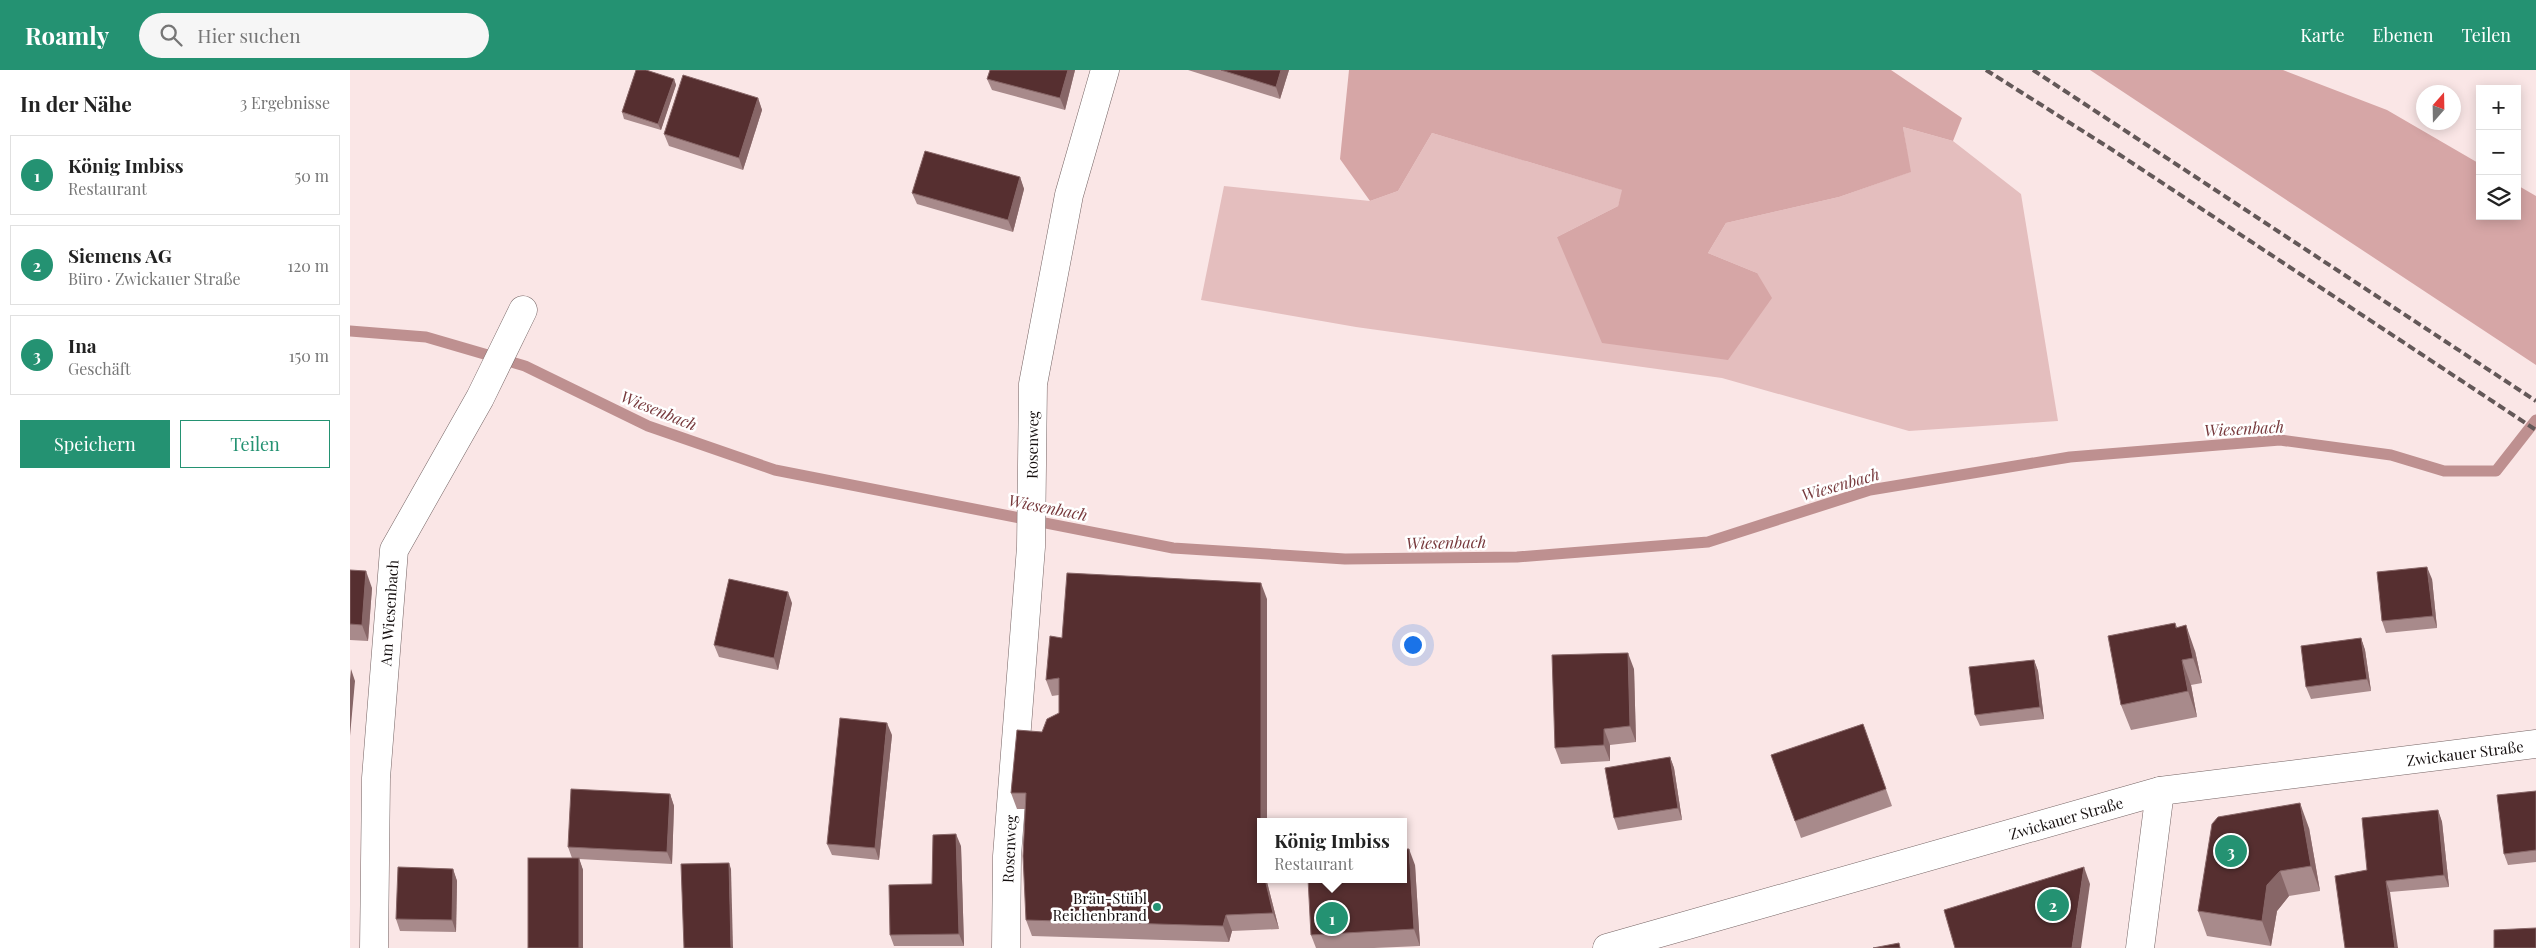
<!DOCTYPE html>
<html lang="de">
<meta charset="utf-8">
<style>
body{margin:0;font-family:"Playfair Display",serif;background:#f6f6f6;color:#222}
.controls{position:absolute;right:15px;top:15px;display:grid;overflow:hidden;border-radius:0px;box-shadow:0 2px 12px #0003}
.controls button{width:45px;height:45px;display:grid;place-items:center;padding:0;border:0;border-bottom:1px solid #e0e0e0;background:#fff;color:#222;font:25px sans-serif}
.compass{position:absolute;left:2066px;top:15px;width:45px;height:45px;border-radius:50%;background:#fff;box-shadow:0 2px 12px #0003;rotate:20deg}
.you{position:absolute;left:1062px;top:574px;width:18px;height:18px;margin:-12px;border:4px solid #fff;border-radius:50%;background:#1a73e8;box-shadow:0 0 0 8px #1a73e833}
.badge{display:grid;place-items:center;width:32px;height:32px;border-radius:50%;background:#249272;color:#fff;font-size:16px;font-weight:700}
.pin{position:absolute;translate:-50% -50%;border:2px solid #fff;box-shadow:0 1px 5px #0006}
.popup{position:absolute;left:907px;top:748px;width:150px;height:65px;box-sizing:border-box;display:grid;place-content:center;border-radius:0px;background:#fff;filter:drop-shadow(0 1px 4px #0005);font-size:16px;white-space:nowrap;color:#767676}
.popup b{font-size:19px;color:#222}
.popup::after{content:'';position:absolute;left:50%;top:100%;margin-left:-10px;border:10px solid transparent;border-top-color:#fff}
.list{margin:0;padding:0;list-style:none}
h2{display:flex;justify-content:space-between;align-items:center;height:65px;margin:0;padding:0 20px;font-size:21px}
h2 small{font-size:16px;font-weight:400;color:#767676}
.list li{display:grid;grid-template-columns:32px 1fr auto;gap:15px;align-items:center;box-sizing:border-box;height:80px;margin:0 10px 10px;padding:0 10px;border:1px solid #e0e0e0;border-radius:0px}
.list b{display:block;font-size:19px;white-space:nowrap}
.list p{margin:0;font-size:16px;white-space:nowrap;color:#767676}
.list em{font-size:16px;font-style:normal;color:#767676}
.actions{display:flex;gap:10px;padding:15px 20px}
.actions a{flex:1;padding:11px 0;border:1px solid #249272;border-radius:0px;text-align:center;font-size:18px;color:#249272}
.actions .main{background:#249272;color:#fff}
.icon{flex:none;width:28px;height:28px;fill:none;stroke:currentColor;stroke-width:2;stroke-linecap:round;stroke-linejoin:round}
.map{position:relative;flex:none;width:2186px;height:878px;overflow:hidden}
header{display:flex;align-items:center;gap:30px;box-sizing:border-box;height:70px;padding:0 25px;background:#249272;color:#fff}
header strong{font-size:24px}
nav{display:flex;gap:28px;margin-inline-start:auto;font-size:18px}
.search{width:350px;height:45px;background:#f6f6f6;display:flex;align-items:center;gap:12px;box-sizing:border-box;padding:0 18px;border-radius:28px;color:#767676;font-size:19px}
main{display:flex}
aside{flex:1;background:#fff}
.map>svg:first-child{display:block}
</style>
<header>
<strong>Roamly</strong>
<div class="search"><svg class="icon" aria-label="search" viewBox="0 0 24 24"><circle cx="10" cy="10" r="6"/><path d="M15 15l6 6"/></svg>Hier suchen</div>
<nav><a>Karte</a><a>Ebenen</a><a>Teilen</a></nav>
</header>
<main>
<aside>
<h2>In der Nähe<small>3 Ergebnisse</small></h2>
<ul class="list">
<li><span class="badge">1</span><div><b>König Imbiss</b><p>Restaurant</p></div><em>50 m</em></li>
<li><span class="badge">2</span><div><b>Siemens AG</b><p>Büro · Zwickauer Straße</p></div><em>120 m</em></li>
<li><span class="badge">3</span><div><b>Ina</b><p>Geschäft</p></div><em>150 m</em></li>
</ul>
<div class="actions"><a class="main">Speichern</a><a>Teilen</a></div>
</aside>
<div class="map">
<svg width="2186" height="878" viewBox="0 0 2186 878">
<rect width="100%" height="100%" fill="#fae6e6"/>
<path fill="#e4bebe" d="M1553,57L1603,71L1671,124L1708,351L1559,361L1372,308L1006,257L851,230L874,116L1020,131L1048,121L1082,63L1273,120L1268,136L1207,167L1407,203L1358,183L1376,153L1489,127L1560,102Z"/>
<g fill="#d6a6a6">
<path d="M999,0H1541L1612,48L1603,71L1553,57L1561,102L1489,127L1376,153L1358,183L1407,203L1422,228L1378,290L1252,273L1207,167L1268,136L1272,120L1082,63L1048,121L1020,131L990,89Z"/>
<path d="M1740,0H1933L2037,40L2130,94V146H2167V115L2186,126V295Z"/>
</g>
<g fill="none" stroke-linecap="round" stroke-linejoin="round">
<path stroke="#be9090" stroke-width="11" d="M0,261L76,267L175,296L298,356L425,400L823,478L995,489L1167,487L1358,472L1520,420L1720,387L1930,370L2041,385L2094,401H2146L2186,350"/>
<defs>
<g id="street">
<path d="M24,878L26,708L44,480L130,328L173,240"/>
<path d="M656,878L657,786L681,477L683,314L719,125L755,0"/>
<path d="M1790,878L1810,721"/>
</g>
<path id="secondary" d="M1257,878L1810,721L2186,674"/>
</defs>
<use href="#street" stroke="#756464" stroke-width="29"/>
<use href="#secondary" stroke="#756464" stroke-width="29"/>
<use href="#street" stroke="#fff" stroke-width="28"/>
<use href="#secondary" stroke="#fff" stroke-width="28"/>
<g stroke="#635858" stroke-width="4" stroke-dasharray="8 4" stroke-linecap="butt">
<path d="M1636,0L1758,77L2186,360"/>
<path d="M1683,0L2186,331"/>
</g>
</g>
<g fill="#a88a8b">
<path d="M725,0L715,40L642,20L637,9Z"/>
<path d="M838,0H939L930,29Z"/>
<path d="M324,9L326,15L311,60L274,49L272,42Z"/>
<path d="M408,28L412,40L393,100L319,76L314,64Z"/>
<path d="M670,107L674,119L663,162L567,134L562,123Z"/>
<path d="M0,500L22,518L18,571L0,570Z"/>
<path d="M2082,509L2087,558L2036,563L2032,551Z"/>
<path d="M917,529V752H911V809H917V812L929,859L882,861L879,872L682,866L676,850L675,739H667L661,723L692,662L709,643V625L702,626L696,610L712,568Z"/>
<path d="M442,533L428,600L369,587L364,575Z"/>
<path d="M1825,553L1827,557L1845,581L1852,613L1841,615L1847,647L1781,660L1771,635Z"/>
<path d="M2011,568L2015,580L2021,621L1961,629L1956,617Z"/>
<path d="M1684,590L1688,601L1694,649L1630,656L1625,645Z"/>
<path d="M1284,599L1286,672L1260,675V691L1211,694L1205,678Z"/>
<path d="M1513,654L1542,736L1451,768L1421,685Z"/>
<path d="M542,665L529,790L482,785L477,774Z"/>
<path d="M1320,687L1324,698L1332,750L1268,760L1264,748Z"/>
<path d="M2186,721V792L2158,795L2154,784Z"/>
<path d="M320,724L324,736L322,794L229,789L233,800V878H178L222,788L218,777Z"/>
<path d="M2088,740L2092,752L2099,817L2040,822L2017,800Z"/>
<path d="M1959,758L1970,821L1939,826L1927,841L1921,876L1857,866L1848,841Z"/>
<path d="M611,776L614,876H544L540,865L582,814Z"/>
<path d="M1065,795L1070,876L1024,878H966L961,865Z"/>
<path d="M103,799L107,811L106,862L50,861L46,849Z"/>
</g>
<g fill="#876667">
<path d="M718,0H725L715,40L710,28Z"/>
<path d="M931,0H939L930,29L926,17Z"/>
<path d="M324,9L326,15L311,60L308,54Z"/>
<path d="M408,28L412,40L393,100L389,88Z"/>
<path d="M670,107L674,119L663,162L658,150Z"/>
<path d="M2077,497L2082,509L2087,558L2083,546Z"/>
<path d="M16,501L22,518L18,571L12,555Z"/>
<path d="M911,513L917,529V752H911Z"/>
<path d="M438,522L442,533L428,600L424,588Z"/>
<path d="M1836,555L1845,581L1852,613L1843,588Z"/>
<path d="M2011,568L2015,580L2021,621L2017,609Z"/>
<path d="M1278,583L1284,599L1286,672L1280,656Z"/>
<path d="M1684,590L1688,601L1694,649L1690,637Z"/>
<path d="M1832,590L1841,615L1847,647L1838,621Z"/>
<path d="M1,599L5,611L0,666V610Z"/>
<path d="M537,653L542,665L529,790L525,778Z"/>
<path d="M1254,659L1260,675V691L1254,675Z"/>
<path d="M1320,687L1324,698L1332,750L1328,738Z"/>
<path d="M320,724L324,736L322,794L317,782Z"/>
<path d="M1950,733L1959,758L1970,821L1961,796Z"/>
<path d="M2088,740L2092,752L2099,817L2094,805Z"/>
<path d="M606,764L611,776L614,876L609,864Z"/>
<path d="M1059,779L1065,795L1070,876L1064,859Z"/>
<path d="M229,788L233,800V878H229Z"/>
<path d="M379,793L381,799L383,878H381Z"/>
<path d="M1734,797L1740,814L1731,878H1722Z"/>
<path d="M103,799L107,811L106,862L102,850Z"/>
<path d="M1930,801L1939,826L1927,841L1921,876L1912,851L1917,815Z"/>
<path d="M915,809H917V812L929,859L923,843Z"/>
<path d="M2036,811L2040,822L2048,878H2045Z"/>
<path d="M876,845L882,861L879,872L873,856Z"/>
</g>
<g fill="#562f30" stroke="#876667">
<path d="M286,0H296L324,9L308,54L272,42Z"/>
<path d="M640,0H718L710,28L637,9Z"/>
<path d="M871,0H931L926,17Z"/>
<path d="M333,5L408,28L389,88L314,64Z"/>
<path d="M575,81L670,107L658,150L562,123Z"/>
<path d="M2077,497L2083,546L2032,551L2027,502Z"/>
<path d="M0,500L16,501L12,555L0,554Z"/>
<path d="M717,503L911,513V809H915L923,843L876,845L873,856L676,850L673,786L676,723H661L667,660L692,662L697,649L709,643V608L696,610L700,566L712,568Z"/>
<path d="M379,509L438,522L424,588L364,575Z"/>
<path d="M1825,553L1826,558L1836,555L1843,588L1832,590L1838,621L1771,635L1758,566Z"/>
<path d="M2011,568L2017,609L1956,617L1951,576Z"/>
<path d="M1278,583L1280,656L1254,659V675L1205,678L1202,585Z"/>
<path d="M1684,590L1690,637L1625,645L1619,597Z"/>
<path d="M490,648L537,653L525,778L477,774Z"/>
<path d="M1513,654L1536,719L1445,751L1421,685Z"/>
<path d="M1320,687L1328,738L1264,748L1255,698Z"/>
<path d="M221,719L320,724L317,782L218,777Z"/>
<path d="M2186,721V780L2154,784L2147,725Z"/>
<path d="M1950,733L1961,796L1930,801L1917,815L1912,851L1848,841L1862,754L1868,747Z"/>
<path d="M2088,740L2094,805L2036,811L2045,878H1995L1985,806L2017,800L2012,748Z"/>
<path d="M606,764L609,864L540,865L539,815L582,814L583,765Z"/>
<path d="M1053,779H1059L1064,859L961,865L958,809H1053Z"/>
<rect x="178" y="788" width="51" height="90"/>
<path d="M379,793L381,878H334L331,794Z"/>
<path d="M48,797L103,799L102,850L46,849Z"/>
<path d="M1734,797L1722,878H1605L1594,840Z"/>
<path d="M2186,858V878H2144V860Z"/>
<path d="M1549,873L1550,878H1523Z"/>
</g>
<circle fill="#249272" stroke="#fff" stroke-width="2" cx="807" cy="837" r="5"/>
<g text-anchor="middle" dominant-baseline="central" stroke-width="5" stroke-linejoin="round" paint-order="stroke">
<g font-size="15" fill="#150f0f" stroke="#fff">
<text transform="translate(682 375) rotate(-89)">Rosenweg</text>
<text transform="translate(39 543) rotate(-86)">Am Wiesenbach</text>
<text transform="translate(2115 683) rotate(-7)">Zwickauer Straße</text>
<text transform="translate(1716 748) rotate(-16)">Zwickauer Straße</text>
<text transform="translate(659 779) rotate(-87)">Rosenweg</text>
</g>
<g font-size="15" fill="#150f0f" stroke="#fff" text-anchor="end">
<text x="797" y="828">Bräu-Stübl<tspan x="797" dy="17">Reichenbrand</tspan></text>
</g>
<g font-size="16" font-style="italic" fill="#77393c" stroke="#fff">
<text transform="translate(309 340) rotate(22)">Wiesenbach</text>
<text transform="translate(1894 358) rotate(-3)">Wiesenbach</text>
<text transform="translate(1490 414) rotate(-16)">Wiesenbach</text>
<text transform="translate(698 437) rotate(11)">Wiesenbach</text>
<text transform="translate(1096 472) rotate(-1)">Wiesenbach</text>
</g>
</g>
</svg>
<div class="controls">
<button>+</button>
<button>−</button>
<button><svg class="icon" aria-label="layers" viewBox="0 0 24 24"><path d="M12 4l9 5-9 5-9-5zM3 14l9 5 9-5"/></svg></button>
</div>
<svg class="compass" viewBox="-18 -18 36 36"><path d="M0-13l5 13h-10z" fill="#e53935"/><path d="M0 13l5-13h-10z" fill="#767676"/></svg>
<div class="you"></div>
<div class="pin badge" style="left:982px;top:848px">1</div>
<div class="popup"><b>König Imbiss</b>Restaurant</div>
<div class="pin badge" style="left:1703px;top:835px">2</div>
<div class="pin badge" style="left:1881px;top:781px">3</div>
</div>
</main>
